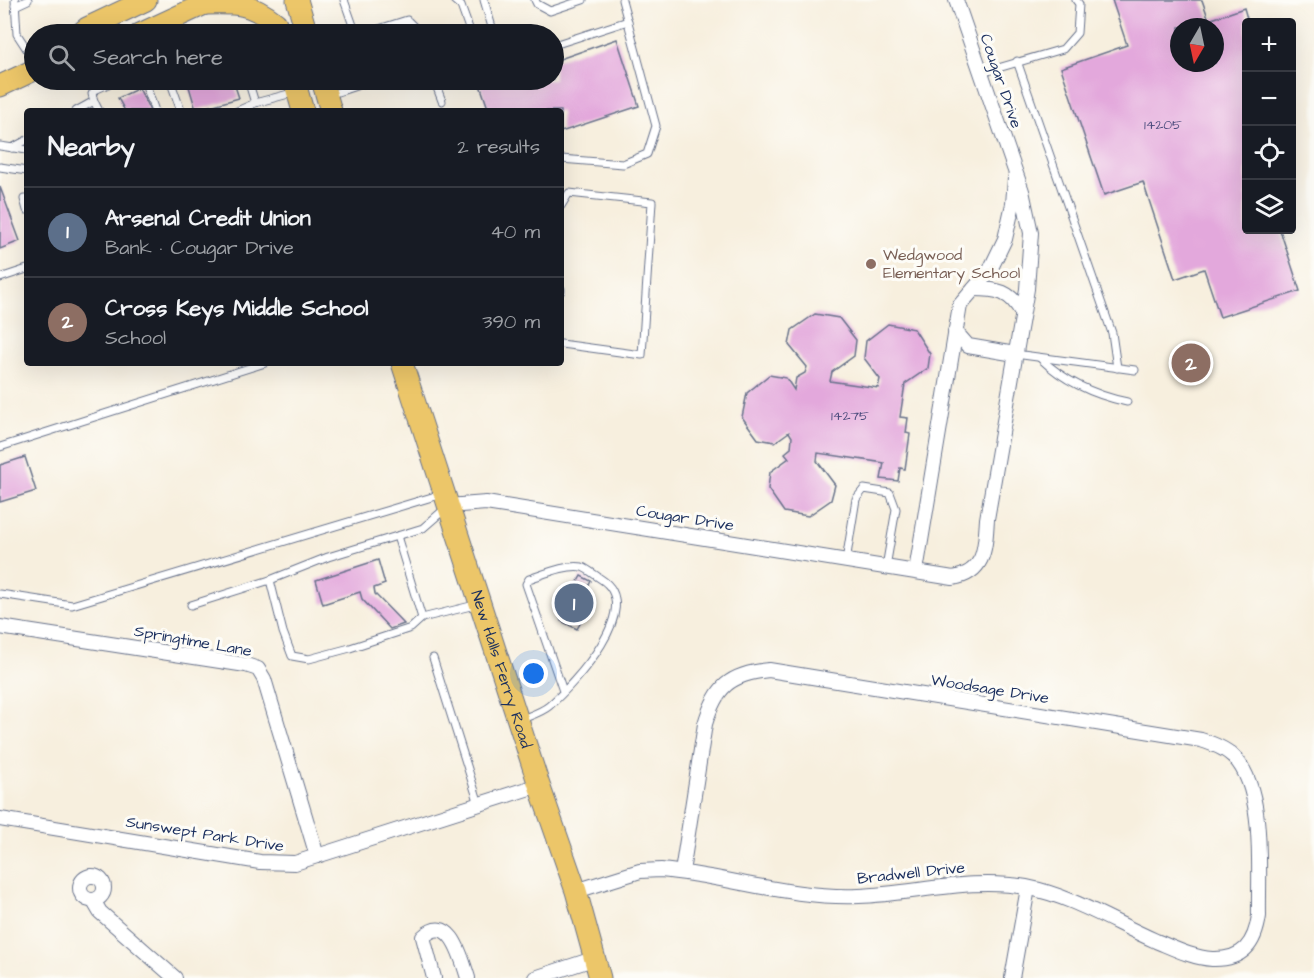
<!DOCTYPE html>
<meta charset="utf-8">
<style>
body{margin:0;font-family:"Architects Daughter",sans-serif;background:#242831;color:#f1f3f6}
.controls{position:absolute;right:18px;top:18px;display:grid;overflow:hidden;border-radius:6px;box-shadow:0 6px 24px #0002}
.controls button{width:54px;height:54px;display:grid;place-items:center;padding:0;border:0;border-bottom:2px solid #363941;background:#171b24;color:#f1f3f6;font:30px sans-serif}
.compass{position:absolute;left:1170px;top:18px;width:54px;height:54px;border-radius:50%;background:#171b24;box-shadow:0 6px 24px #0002;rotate:189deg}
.you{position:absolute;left:534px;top:674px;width:21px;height:21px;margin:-15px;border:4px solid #fff;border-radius:50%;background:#1a73e8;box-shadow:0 0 0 9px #1a73e833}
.badge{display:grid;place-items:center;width:39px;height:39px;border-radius:50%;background:#d690ce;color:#fff;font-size:20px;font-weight:700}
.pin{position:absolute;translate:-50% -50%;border:3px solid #fff;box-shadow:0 2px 6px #0006}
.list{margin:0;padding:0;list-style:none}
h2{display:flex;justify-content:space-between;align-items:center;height:78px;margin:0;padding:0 24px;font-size:26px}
h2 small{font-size:20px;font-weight:400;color:#9ea1a6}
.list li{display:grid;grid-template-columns:39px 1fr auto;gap:18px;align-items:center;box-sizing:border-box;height:90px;padding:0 24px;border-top:2px solid #363941}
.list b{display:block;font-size:22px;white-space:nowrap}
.list p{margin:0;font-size:20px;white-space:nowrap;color:#9ea1a6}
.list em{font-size:20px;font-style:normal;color:#9ea1a6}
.icon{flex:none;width:33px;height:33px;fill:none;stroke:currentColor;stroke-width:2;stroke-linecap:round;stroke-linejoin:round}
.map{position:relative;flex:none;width:1314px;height:978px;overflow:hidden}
.search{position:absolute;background:#171b24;box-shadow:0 6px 24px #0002;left:24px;top:24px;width:540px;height:66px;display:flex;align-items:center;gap:15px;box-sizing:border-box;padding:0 21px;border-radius:33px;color:#9ea1a6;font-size:22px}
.panel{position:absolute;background:#171b24;box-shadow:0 6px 24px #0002;left:24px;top:108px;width:540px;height:258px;border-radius:6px}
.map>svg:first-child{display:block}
</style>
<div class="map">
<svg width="1314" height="978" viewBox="0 0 1314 978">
<rect width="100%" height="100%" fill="#fdfcf7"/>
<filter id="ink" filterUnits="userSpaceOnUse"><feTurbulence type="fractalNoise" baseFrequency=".0167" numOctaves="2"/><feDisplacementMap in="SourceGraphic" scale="12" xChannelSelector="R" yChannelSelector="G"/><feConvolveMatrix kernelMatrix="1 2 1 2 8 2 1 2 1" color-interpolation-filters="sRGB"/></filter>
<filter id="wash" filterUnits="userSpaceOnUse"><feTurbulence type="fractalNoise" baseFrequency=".008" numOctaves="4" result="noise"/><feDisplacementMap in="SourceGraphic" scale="24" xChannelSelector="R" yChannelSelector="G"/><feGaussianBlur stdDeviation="1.35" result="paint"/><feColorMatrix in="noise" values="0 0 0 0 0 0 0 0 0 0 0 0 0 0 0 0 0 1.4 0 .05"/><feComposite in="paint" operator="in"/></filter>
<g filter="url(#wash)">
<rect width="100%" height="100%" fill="#f7efde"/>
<g id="blocks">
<g fill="#e3a8dc" fill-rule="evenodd">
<path d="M1112,0H1202L1209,20L1244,8L1248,22H1246V230H1280L1300,291L1220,317L1204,269L1175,279L1143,182L1104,195L1061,68L1127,45ZM1179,27H1215V63H1179Z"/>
<path d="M617,39L639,106L561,132V111H489L480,85L496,80H554V61Z"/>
<path d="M187,80H233L239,98L196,110Z"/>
<path d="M139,88L150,111H125L118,98Z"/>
<path d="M0,187L20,241L0,249Z"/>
<path d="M815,314L839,318L856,340L854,356L832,372L830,381L878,388L880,379L864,358L866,341L888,324L914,329L930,354L928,368L905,384L900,417L908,418L906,433L910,434L905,469L900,468L898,481L881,479L884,463L818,453L817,461L835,485L831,500L808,516L784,512L768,489L770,472L789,458L785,453L791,448L792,437L789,432L775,442L758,439L742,417L747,393L769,375L786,378L794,390L796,378L805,373L807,367L789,345L792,330Z"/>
<path d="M25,457L36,491L0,502V465Z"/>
<path d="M378,560L385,584L374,588L375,594L404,624L390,629L362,599L360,592L323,604L316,580Z"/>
<path d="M581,576L591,581L583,597L592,602L577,629L561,621L556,603L564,588L572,592Z"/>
</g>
</g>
</g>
<g filter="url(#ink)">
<use href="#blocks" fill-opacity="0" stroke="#68728b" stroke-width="1.5"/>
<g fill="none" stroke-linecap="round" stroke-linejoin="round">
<defs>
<g id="lane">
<path d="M15,0L17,34L34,60"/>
<path d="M344,0L356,34"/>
<path d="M454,0L461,6L471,34"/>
<path d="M484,0L494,34"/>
<path d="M535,0L537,4L550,11L583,0"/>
<path d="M15,6L28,0"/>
<path d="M229,34L235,33V34"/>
<path d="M363,34L407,20L415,28L417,34"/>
<path d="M554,45L628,21"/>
<path d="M1017,61L1112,333L1117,368"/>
<path d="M981,73L1063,49L1077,33L1079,4L1076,0"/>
<path d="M144,80L155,111"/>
<path d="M170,80L181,111"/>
<path d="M248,80L255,103L296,92"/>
<path d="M434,80L442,101"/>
<path d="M368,82L383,83L394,80"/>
<path d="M329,95L368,82L369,80"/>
<path d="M94,101L92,94L95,90L117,80"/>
<path d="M76,111L94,101L99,111"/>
<path d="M237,111L255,103"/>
<path d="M0,146L27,150"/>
<path d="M12,148L27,140"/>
<path d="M561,159L623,164L647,154L656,126L622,0"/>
<path d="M0,167L27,171"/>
<path d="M27,199H24L27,210"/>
<path d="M561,206L569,193L652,202L642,355L561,344"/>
<path d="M0,278L27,269"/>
<path d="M561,289V291"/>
<path d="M1015,354L1135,370"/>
<path d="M1040,358C1065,382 1094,395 1127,402"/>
<path d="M0,447L265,363"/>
<path d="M446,508L423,528L397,536L422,618L479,604"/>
<path d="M846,561L856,499L864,489L890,493L896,509L886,567"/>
<path d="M270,580L283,632L292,656L309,659L350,648L411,628L422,618"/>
<path d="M0,594L72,605L442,494"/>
<path d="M191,605L270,580L328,557L397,536"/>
<path d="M433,658L479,804"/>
<path d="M520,720C529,716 542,712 549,706C574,684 646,607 601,579C596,576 588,569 582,567C567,564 542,575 529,579L526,584L563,691"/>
</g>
<g id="street">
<path d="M974,289C997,289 1011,291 1022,313"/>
<path d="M955,331L968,346L1015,354"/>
<path d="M448,506L486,503L953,578C986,572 985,547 987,519L1027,289L1031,233L1022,191L956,0"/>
<path d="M916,571L960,305L990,270L1005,239L1013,204L1015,178"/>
<path d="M0,627L246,665L258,669L264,679L317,856"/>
<path d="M0,819L260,862L295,863L539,785"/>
<circle cx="92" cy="888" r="12"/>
<path d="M576,891L640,871L661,870C726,876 793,899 859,896C915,894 970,877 1026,887C1072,896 1113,922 1156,941C1173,948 1193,958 1212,959C1243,960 1255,944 1259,916C1258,872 1266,790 1234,757C1225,748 1213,744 1201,740L769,670C729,674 716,687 705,724L682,872"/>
<path d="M93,900L100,912L175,978"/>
<path d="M434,978L423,937C451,911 462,960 468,978"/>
<path d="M535,978L593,959"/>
<path d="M1012,978L1028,888"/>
</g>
<g id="primary">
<path d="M297,0L307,34"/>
<path d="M204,4C237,3 249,2 276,23"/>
<path d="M80,34L87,28L146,0"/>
<path d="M140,34L213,0"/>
<path d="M294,80L303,111"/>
<path d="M322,80L331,111"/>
<path d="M0,86L34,70"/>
<path id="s1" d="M402,363L539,785L576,891L600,978"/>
</g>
</defs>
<use href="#lane" stroke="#68728b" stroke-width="9"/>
<use href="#street" stroke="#68728b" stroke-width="16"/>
<use href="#primary" stroke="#68728b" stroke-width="23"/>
<use href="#lane" stroke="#fff" stroke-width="7"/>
<use href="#street" stroke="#fff" stroke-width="14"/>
<use href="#primary" stroke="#ecc669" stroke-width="21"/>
</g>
</g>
<circle fill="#8d6e63" stroke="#fdfcf7" stroke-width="2" cx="871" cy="264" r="6"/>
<g text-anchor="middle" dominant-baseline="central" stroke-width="6" stroke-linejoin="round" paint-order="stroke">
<g font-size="14" fill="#4d4d7e">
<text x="1163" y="125">14205</text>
<text x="850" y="416">14275</text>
</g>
<g font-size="16" fill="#1b2f5e" stroke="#fdfcf7">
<text transform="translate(1001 81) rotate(71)">Cougar Drive</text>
<text transform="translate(685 518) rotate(9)">Cougar Drive</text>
<text transform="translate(193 641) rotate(10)">Springtime Lane</text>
<text stroke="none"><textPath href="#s1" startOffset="322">New Halls Ferry Road</textPath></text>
<text transform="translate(990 689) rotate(9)">Woodsage Drive</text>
<text transform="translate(205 834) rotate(9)">Sunswept Park Drive</text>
<text transform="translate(911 873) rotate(-6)">Bradwell Drive</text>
</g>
<g font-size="16" fill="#785e54" stroke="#fdfcf7" text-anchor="start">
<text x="883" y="255">Wedgwood<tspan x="883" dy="18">Elementary School</tspan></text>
</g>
</g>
</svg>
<div class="controls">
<button>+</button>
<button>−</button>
<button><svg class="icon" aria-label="locate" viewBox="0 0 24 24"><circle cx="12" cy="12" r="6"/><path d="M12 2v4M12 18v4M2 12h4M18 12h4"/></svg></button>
<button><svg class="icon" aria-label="layers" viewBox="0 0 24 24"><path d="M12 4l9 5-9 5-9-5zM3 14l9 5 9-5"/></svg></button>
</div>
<svg class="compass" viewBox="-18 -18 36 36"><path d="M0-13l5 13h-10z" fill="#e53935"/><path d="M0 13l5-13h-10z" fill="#9ea1a6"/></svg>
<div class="you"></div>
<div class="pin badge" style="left:574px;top:603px;background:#5c6f8a">1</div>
<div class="pin badge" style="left:1191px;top:363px;background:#8d6e63">2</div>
<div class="search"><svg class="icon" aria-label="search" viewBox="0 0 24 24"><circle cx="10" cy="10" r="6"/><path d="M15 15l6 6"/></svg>Search here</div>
<section class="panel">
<h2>Nearby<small>2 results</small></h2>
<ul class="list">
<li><span class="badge" style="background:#5c6f8a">1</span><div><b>Arsenal Credit Union</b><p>Bank · Cougar Drive</p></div><em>40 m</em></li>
<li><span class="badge" style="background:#8d6e63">2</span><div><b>Cross Keys Middle School</b><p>School</p></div><em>390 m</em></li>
</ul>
</section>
</div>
